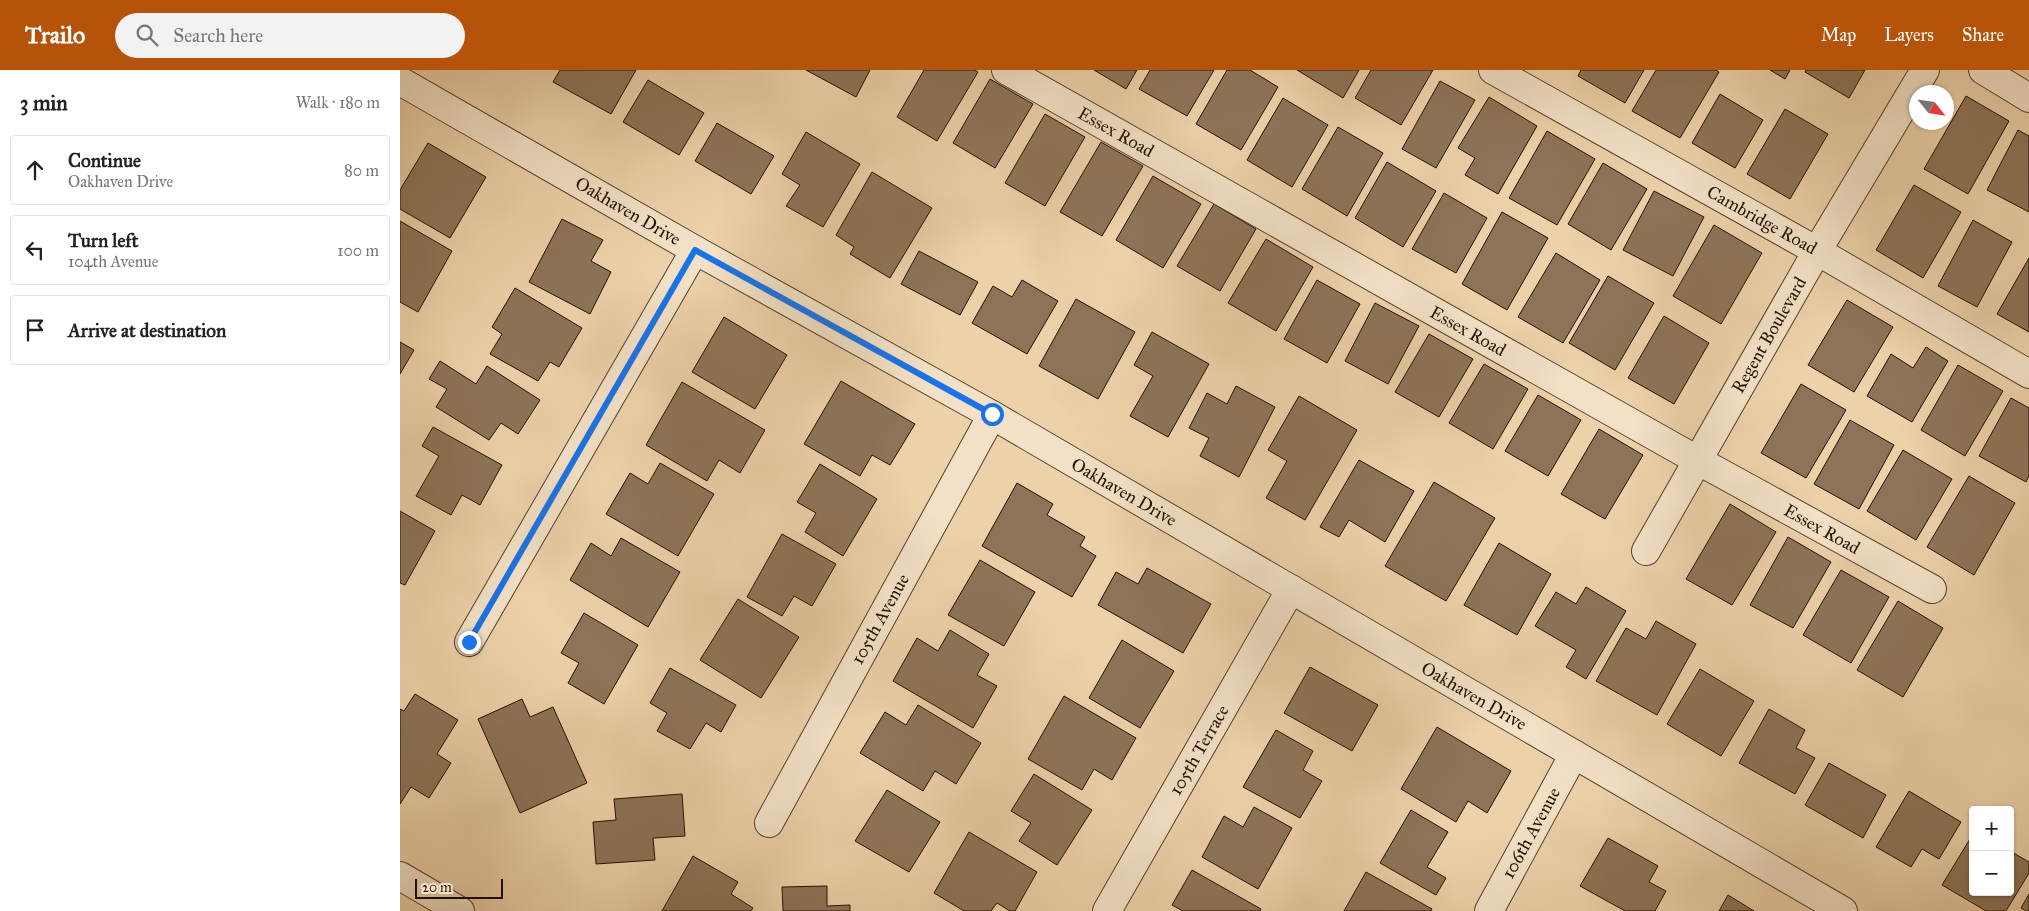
<!DOCTYPE html>
<meta charset="utf-8">
<style>
body{margin:0;font-family:"IM FELL Great Primer",serif;background:#f2f2f2;color:#222}
.controls{position:absolute;right:15px;bottom:15px;display:grid;overflow:hidden;border-radius:5px;box-shadow:0 1px 4px #0004}
.controls button{width:45px;height:45px;display:grid;place-items:center;padding:0;border:0;border-bottom:1px solid #e0e0e0;background:#fff;color:#222;font:25px sans-serif}
.compass{position:absolute;left:1509px;top:15px;width:45px;height:45px;border-radius:50%;background:#fff;box-shadow:0 1px 4px #0004;rotate:120deg}
.scale{position:absolute;left:15px;bottom:12px;width:88px;box-sizing:border-box;padding-left:5px;border:2px solid #251000;border-top:0;font-size:14px;line-height:18px;white-space:nowrap;color:#251000;-webkit-text-stroke:4px #f3e1c7;paint-order:stroke}
.stop{position:absolute;width:15px;height:15px;margin:-11px;border:4px solid #1a73e8;border-radius:50%;background:#fff}
.stop.end{background:#1a73e8;border-color:#fff;box-shadow:0 1px 5px #0008}
.list{margin:0;padding:0;list-style:none}
h2{display:flex;justify-content:space-between;align-items:center;height:65px;margin:0;padding:0 20px;font-size:21px}
h2 small{font-size:16px;font-weight:400;color:#767676}
.list li{display:grid;grid-template-columns:32px 1fr auto;gap:15px;align-items:center;box-sizing:border-box;height:70px;margin:0 10px 10px;padding:0 10px;border:1px solid #e0e0e0;border-radius:5px}
.list b{display:block;font-size:19px;white-space:nowrap}
.list p{margin:0;font-size:16px;white-space:nowrap;color:#767676}
.list em{font-size:16px;font-style:normal;color:#767676}
.icon{flex:none;width:28px;height:28px;fill:none;stroke:currentColor;stroke-width:2;stroke-linecap:round;stroke-linejoin:round}
.map{position:relative;flex:none;width:1629px;height:841px;overflow:hidden}
header{display:flex;align-items:center;gap:30px;box-sizing:border-box;height:70px;padding:0 25px;background:#b45309;color:#fff}
header strong{font-size:24px}
nav{display:flex;gap:28px;margin-inline-start:auto;font-size:18px}
.search{width:350px;height:45px;background:#f2f2f2;display:flex;align-items:center;gap:12px;box-sizing:border-box;padding:0 18px;border-radius:28px;color:#767676;font-size:19px}
main{display:flex}
aside{flex:1;background:#fff}
.map>svg:first-child{display:block}
</style>
<header>
<strong>Trailo</strong>
<div class="search"><svg class="icon" aria-label="search" viewBox="0 0 24 24"><circle cx="10" cy="10" r="6"/><path d="M15 15l6 6"/></svg>Search here</div>
<nav><a>Map</a><a>Layers</a><a>Share</a></nav>
</header>
<main>
<aside>
<h2>3 min<small>Walk · 180 m</small></h2>
<ul class="list">
<li><svg class="icon" aria-label="ahead" viewBox="0 0 24 24"><path d="M12 20V5M6 11l6-6 6 6"/></svg><div><b>Continue</b><p>Oakhaven Drive</p></div><em>80 m</em></li>
<li><svg class="icon" aria-label="left" viewBox="0 0 24 24"><path d="M17 20v-9H6M10 6l-5 5 5 5"/></svg><div><b>Turn left</b><p>104th Avenue</p></div><em>100 m</em></li>
<li><svg class="icon" aria-label="arrive" viewBox="0 0 24 24"><path d="M6 21V4h12l-3 4 3 4H6"/></svg><div><b>Arrive at destination</b></div></li>
</ul>
</aside>
<div class="map">
<svg width="1629" height="841" viewBox="0 0 1629 841">
<rect width="100%" height="100%" fill="#edd1a9"/>
<filter id="stains"><feTurbulence type="fractalNoise" baseFrequency=".004" numOctaves="4"/><feColorMatrix values="0 0 0 0 .2 0 0 0 0 .09 0 0 0 0 .02 0 0 0 .5 -.17"/></filter>
<radialGradient id="worn" r=".72"><stop offset=".6" stop-color="#630" stop-opacity="0"/><stop offset="1" stop-color="#630" stop-opacity=".3"/></radialGradient>
<g fill="#8d7458" stroke="#251000">
<path d="M160,0H236L211,44L153,12Z"/>
<path d="M406,0H470L456,27Z"/>
<path d="M524,0H575L578,2L537,71L497,47Z"/>
<path d="M694,0H737L726,19Z"/>
<path d="M750,0H814L787,46L739,19Z"/>
<path d="M827,0H850L878,17L841,80L796,54Z"/>
<path d="M897,0H959L943,28Z"/>
<path d="M971,0H1033L1001,55L955,28Z"/>
<path d="M1181,0H1244L1225,33L1178,6Z"/>
<path d="M1256,0H1316L1319,2L1280,68L1232,41Z"/>
<path d="M1370,0H1390L1385,9Z"/>
<path d="M1406,0H1465L1449,28L1405,2Z"/>
<path d="M590,9L633,34L595,98L553,73Z"/>
<path d="M248,10L304,43L279,85L223,52Z"/>
<path d="M1040,11L1075,30L1036,98L1002,79Z"/>
<path d="M1320,24L1363,50L1335,98L1292,73Z"/>
<path d="M1566,26L1609,51L1568,124L1524,99Z"/>
<path d="M1089,27L1137,56L1098,124L1065,105L1075,88L1058,78Z"/>
<path d="M883,28L928,55L892,117L847,90Z"/>
<path d="M1385,39L1428,64L1390,129L1347,104Z"/>
<path d="M645,44L685,67L645,136L605,113Z"/>
<path d="M317,53L374,86L351,124L295,91Z"/>
<path d="M938,57L983,83L947,146L902,119Z"/>
<path d="M1618,60L1629,66V142L1587,120Z"/>
<path d="M1147,61L1195,89L1157,155L1109,128Z"/>
<path d="M406,62L460,94L423,157L386,136L400,115L382,104Z"/>
<path d="M701,72L743,96L702,166L660,142Z"/>
<path d="M28,73L86,107L50,168L0,139V120Z"/>
<path d="M987,92L1036,121L1003,177L955,148Z"/>
<path d="M1203,93L1247,119L1211,180L1168,154Z"/>
<path d="M472,102L532,138L490,208L450,184L454,177L436,165Z"/>
<path d="M753,106L801,134L763,198L716,170Z"/>
<path d="M1514,115L1561,142L1523,208L1476,180Z"/>
<path d="M1254,121L1304,147L1273,206L1223,180Z"/>
<path d="M1044,123L1087,148L1056,203L1012,179Z"/>
<path d="M814,134L856,159L820,221L777,196Z"/>
<path d="M1102,142L1148,168L1107,240L1062,214Z"/>
<path d="M162,149L203,170L191,191L211,202L190,244L129,212Z"/>
<path d="M1573,150L1612,172L1577,237L1538,216Z"/>
<path d="M0,151L52,181L18,242L0,232Z"/>
<path d="M1314,155L1362,183L1321,254L1273,226Z"/>
<path d="M866,169L913,197L876,261L828,233Z"/>
<path d="M519,181L578,212L560,245L501,214Z"/>
<path d="M1156,183L1200,210L1163,273L1118,247Z"/>
<path d="M1629,188V262L1597,244Z"/>
<path d="M1208,206L1254,233L1215,300L1169,273Z"/>
<path d="M622,210L658,231L627,284L572,253L593,216L612,227Z"/>
<path d="M917,210L960,234L927,293L884,269Z"/>
<path d="M115,218L182,258L159,297L150,292L138,311L90,284L102,264L92,257Z"/>
<path d="M676,229L735,262L698,329L639,296Z"/>
<path d="M1447,230L1493,257L1454,322L1408,295Z"/>
<path d="M975,233L1019,256L988,314L945,291Z"/>
<path d="M1264,246L1309,273L1274,334L1228,308Z"/>
<path d="M324,247L387,285L355,339L292,302Z"/>
<path d="M752,262L809,294L768,367L730,346L753,306L734,295Z"/>
<path d="M1029,264L1073,289L1039,347L995,322Z"/>
<path d="M0,272L14,280L0,304Z"/>
<path d="M1526,277L1548,291L1512,352L1467,326L1491,284L1513,298Z"/>
<path d="M40,291L76,314L87,296L140,330L118,364L101,353L89,370L36,337L47,319L29,309Z"/>
<path d="M1084,294L1128,319L1093,379L1049,353Z"/>
<path d="M1558,295L1603,321L1565,386L1521,360Z"/>
<path d="M441,311L515,354L490,395L472,385L460,406L404,374Z"/>
<path d="M282,312L365,360L340,403L319,390L307,411L246,375Z"/>
<path d="M1401,314L1446,340L1406,408L1361,383Z"/>
<path d="M836,316L875,337L839,407L800,386L809,368L789,358L807,323L827,334Z"/>
<path d="M1138,325L1181,350L1148,406L1105,381Z"/>
<path d="M899,326L957,360L905,450L866,428L887,391L868,380Z"/>
<path d="M1611,328L1629,338V406L1626,412L1579,386Z"/>
<path d="M1450,350L1494,375L1459,439L1414,414Z"/>
<path d="M33,357L102,395L80,435L62,425L51,445L16,426L39,386L22,376Z"/>
<path d="M1199,359L1243,385L1205,449L1161,424Z"/>
<path d="M1503,380L1552,409L1516,470L1467,441Z"/>
<path d="M959,390L1014,421L985,472L949,450L939,467L920,457Z"/>
<path d="M260,393L314,424L278,486L206,444L230,403L248,414Z"/>
<path d="M420,394L477,429L443,486L405,462L416,443L397,432Z"/>
<path d="M1569,406L1615,433L1574,505L1527,477Z"/>
<path d="M1034,412L1095,448L1046,531L985,496Z"/>
<path d="M617,413L653,434L647,445L685,467L680,476L696,486L672,527L582,476Z"/>
<path d="M1330,434L1376,462L1332,535L1286,509Z"/>
<path d="M0,441L35,461L5,515L0,513Z"/>
<path d="M382,464L436,494L412,536L394,526L382,546L347,527Z"/>
<path d="M1388,467L1431,492L1393,558L1350,535Z"/>
<path d="M221,468L280,502L248,557L170,510L191,473L211,486Z"/>
<path d="M1099,473L1151,504L1117,565L1064,535Z"/>
<path d="M580,490L635,522L604,576L548,545Z"/>
<path d="M747,498L811,534L783,583L698,535L716,502L738,514Z"/>
<path d="M1441,500L1489,527L1451,593L1403,565Z"/>
<path d="M1186,517L1226,541L1186,609L1166,597L1176,580L1135,556L1156,522L1176,534Z"/>
<path d="M338,529L399,567L361,628L300,590Z"/>
<path d="M1498,531L1543,558L1503,627L1457,600Z"/>
<path d="M184,543L238,575L204,634L168,613L179,593L161,583Z"/>
<path d="M1256,551L1296,574L1257,645L1196,611L1226,558L1246,569Z"/>
<path d="M550,560L589,584L577,605L597,616L573,658L493,611L517,568L538,581Z"/>
<path d="M722,570L774,601L740,658L689,628Z"/>
<path d="M910,597L978,635L952,681L884,643Z"/>
<path d="M270,598L336,635L321,662L306,653L290,679L257,661L267,643L250,633Z"/>
<path d="M1300,599L1354,631L1321,686L1267,654Z"/>
<path d="M15,624L58,650L37,684L51,693L29,728L11,717L0,734V639L4,641Z"/>
<path d="M664,626L736,668L712,710L694,699L682,720L628,689Z"/>
<path d="M122,629L130,647L153,637L187,713L120,743L78,649Z"/>
<path d="M518,635L581,673L556,714L535,701L523,721L460,683L485,642L506,655Z"/>
<path d="M1369,639L1405,660L1396,678L1415,688L1395,724L1339,693Z"/>
<path d="M1037,657L1111,701L1087,743L1068,731L1056,752L1001,719Z"/>
<path d="M876,660L913,681L903,700L922,711L900,748L843,717Z"/>
<path d="M1429,693L1486,725L1463,768L1405,735Z"/>
<path d="M634,704L692,740L657,795L619,771L631,753L611,741Z"/>
<path d="M487,720L540,752L509,802L455,771Z"/>
<path d="M1509,721L1561,752L1539,789L1522,779L1511,797L1476,777Z"/>
<path d="M282,724L285,766L253,768L255,790L196,794L193,752L216,750L214,729Z"/>
<path d="M854,737L892,758L858,819L802,787L824,746L843,757Z"/>
<path d="M1011,740L1048,762L1027,797L1046,808L1036,825L980,793Z"/>
<path d="M569,762L637,802L615,841H610L597,833L591,841H564L534,823Z"/>
<path d="M1573,764V822H1610V781L1629,792V803L1606,841H1586L1542,815Z"/>
<path d="M1208,768L1258,796L1249,812L1266,821L1255,841H1225L1180,816Z"/>
<path d="M293,786L338,812L331,824L353,838L351,841H262Z"/>
<path d="M792,800L861,839L860,841H783L772,835Z"/>
<path d="M966,802L1032,839L1031,841H944Z"/>
<path d="M427,816V836L450,835V841H383L382,817Z"/>
<path d="M1629,824V841H1626L1621,838Z"/>
<path d="M1328,825L1354,841H1319Z"/>
</g>
<g fill="none" stroke-linecap="round" stroke-linejoin="round">
<defs>
<g id="minor">
<path d="M606,0L1297,390L1532,519"/>
<path d="M1093,0L1417,181L1629,304"/>
<path d="M1583,0L1629,28"/>
<path d="M0,11L295,180L592,345L1443,841"/>
<path d="M1246,481L1417,181L1525,0"/>
<path d="M69,572L295,180"/>
<path d="M369,753L592,345"/>
<path d="M0,806L60,841"/>
<path d="M707,841L891,519"/>
<path d="M1089,841L1174,684"/>
</g>
</defs>
<use href="#minor" stroke="#57402a" stroke-width="30"/>
<use href="#minor" stroke="#f3e1c7" stroke-width="28"/>
</g>
<g fill="none" stroke-linecap="round" stroke-linejoin="round">
<path stroke="#1a73e8" stroke-width="6" d="M69,572L295,180L592,344"/>
</g>
<g text-anchor="middle" dominant-baseline="central" stroke-width="4.5" stroke-linejoin="round" paint-order="stroke">
<g font-size="18" fill="#251000" stroke="#f3e1c7">
<text transform="translate(716 62) rotate(29)">Essex Road</text>
<text transform="translate(228 141) rotate(30)">Oakhaven Drive</text>
<text transform="translate(1362 150) rotate(29)">Cambridge Road</text>
<text transform="translate(1068 261) rotate(29)">Essex Road</text>
<text transform="translate(1369 265) rotate(-60)">Regent Boulevard</text>
<text transform="translate(724 422) rotate(30)">Oakhaven Drive</text>
<text transform="translate(1422 459) rotate(29)">Essex Road</text>
<text transform="translate(480 549) rotate(-61)">105th Avenue</text>
<text transform="translate(1074 626) rotate(30)">Oakhaven Drive</text>
<text transform="translate(799 680) rotate(-60)">105th Terrace</text>
<text transform="translate(1131 763) rotate(-61)">106th Avenue</text>
</g>
</g>
<rect width="100%" height="100%" filter="url(#stains)"/>
<rect width="100%" height="100%" fill="url(#worn)"/>
</svg>
<div class="controls">
<button>+</button>
<button>−</button>
</div>
<svg class="compass" viewBox="-18 -18 36 36"><path d="M0-13l5 13h-10z" fill="#e53935"/><path d="M0 13l5-13h-10z" fill="#767676"/></svg>
<div class="scale">20 m</div>
<div class="stop" style="left:592px;top:344px"></div>
<div class="stop end" style="left:69px;top:572px"></div>
</div>
</main>
